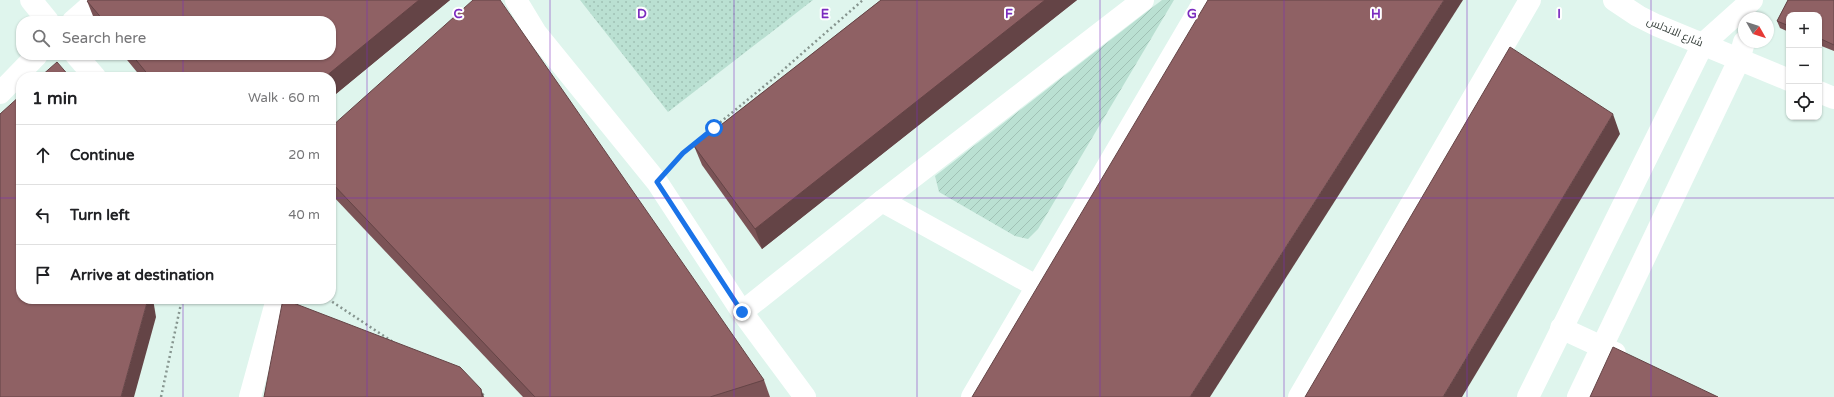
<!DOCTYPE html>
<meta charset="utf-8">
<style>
body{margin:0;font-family:"Varela Round",Cairo,sans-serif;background:#f2f2f2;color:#202124}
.controls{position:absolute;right:12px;top:12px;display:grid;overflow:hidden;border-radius:8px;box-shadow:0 1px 3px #0004}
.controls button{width:36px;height:36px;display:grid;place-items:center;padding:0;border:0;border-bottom:1px solid #e0e0e0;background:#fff;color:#202124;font:20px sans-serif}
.compass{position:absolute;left:1738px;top:12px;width:36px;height:36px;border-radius:50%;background:#fff;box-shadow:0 1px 3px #0004;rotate:129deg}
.stop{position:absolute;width:12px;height:12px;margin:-9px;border:3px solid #1a73e8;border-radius:50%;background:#fff}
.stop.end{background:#1a73e8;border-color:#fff;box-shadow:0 1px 4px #0008}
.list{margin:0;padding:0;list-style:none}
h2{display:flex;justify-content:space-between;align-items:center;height:52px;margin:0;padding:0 16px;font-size:17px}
h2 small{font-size:13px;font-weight:400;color:#757577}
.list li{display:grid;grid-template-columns:26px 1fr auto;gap:12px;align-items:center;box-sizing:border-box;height:60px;padding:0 16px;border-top:1px solid #e0e0e0}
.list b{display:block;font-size:15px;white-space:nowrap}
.list em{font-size:13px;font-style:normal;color:#757577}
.icon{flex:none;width:22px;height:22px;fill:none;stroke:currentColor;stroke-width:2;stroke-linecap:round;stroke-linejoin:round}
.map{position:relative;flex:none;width:1834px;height:397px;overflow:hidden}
.search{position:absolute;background:#fff;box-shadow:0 1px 3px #0004;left:16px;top:16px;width:320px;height:44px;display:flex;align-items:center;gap:10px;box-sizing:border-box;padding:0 14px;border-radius:16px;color:#757577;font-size:15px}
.panel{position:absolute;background:#fff;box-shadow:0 1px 3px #0004;left:16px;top:72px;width:320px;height:232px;border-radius:16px}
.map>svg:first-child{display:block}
</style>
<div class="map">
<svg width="1834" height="397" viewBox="0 0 1834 397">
<defs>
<pattern id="grass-dots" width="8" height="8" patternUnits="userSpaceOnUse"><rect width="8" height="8" fill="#bae0d2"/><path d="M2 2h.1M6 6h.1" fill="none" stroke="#a0c1b5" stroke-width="1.8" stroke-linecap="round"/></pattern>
<pattern id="garden-furrows" width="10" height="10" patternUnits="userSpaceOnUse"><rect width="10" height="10" fill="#bae0d2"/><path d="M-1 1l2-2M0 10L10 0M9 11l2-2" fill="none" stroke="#a0c1b5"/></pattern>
</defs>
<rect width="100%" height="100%" fill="#dff5ed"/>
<path fill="url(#grass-dots)" d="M580,0H813L668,112Z"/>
<path fill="url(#garden-furrows)" d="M1162,0H1174L1038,229L1028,239L1015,236L939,192L935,176Z"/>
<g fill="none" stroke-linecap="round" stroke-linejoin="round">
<g stroke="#86958f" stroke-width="2.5" stroke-dasharray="2 3" stroke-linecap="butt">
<path d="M675,162L683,153L774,78L863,0"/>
<path d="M328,299L393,342"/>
<path d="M479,390L485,397"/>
<path d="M161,397L182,299"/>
</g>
<g stroke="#fff" stroke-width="22">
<path d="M31,0L48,21"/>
<path d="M516,0L536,33L657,182L742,312L805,397"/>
<path d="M1614,0L1638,16L1656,25L1789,80"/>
<path d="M73,21L97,0"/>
<path d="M76,55L95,77"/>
<path d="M1819,92L1834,98"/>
<path d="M0,93L37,55"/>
<path d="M882,201L1036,286"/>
<path d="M742,312L882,201L1143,0"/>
<path d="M1561,328L1615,353"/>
<path d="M250,397L277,299"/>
<path d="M972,397L1205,0"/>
<path d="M1299,397L1530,0"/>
<path d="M1528,397L1703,44L1752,0"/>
<path d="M1578,397L1739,60L1744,42"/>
</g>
</g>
<g fill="#7b5356">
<path d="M450,0L331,98V77H141L123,55H331V21H95L87,1Z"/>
<path d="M881,0H1077L762,249L702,165L694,146Z"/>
<path d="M1788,0H1834V51L1819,45V15H1789V32L1780,28L1777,21Z"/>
<path d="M331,127L764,380L770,397H523L331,194Z"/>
</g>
<g fill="#644446">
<path d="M419,0H450L331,98V77H325Z"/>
<path d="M1045,0H1077L762,249L755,229Z"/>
<path d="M1444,0H1463L1210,397H1190Z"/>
<path d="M1613,114L1620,134L1462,397H1443Z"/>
<path d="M148,299H153L156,317L134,397H121Z"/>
<path d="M481,389L484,397H482Z"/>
</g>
<g fill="#8f6164" stroke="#644446">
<path d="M89,0H419L325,77H150L132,55H331V21H104L87,1Z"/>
<path d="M473,0H500L764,380L710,397H535L331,182V127Z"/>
<path d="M881,0H1045L755,229L694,146Z"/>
<path d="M1208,0H1444L1190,397H972Z"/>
<path d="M1788,0H1834V45L1819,38V15H1789V26L1777,21Z"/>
<path d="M1510,47L1613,114L1443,397H1305Z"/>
<path d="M57,62L70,77H40Z"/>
<path d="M21,95V299H148L121,397H0V114Z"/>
<path d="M283,299L460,367L481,389L482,397H264Z"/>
<path d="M1613,347L1718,397H1590Z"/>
</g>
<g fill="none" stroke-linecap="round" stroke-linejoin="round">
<path stroke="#1a73e8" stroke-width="5" d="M714,128L683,153L657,182L742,312"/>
</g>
<path fill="none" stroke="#7b2cbf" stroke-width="1" stroke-opacity="0.55" d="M183,0V21M367,0V397M550,0V397M734,0V397M917,0V397M1100,0V397M1284,0V397M1467,0V397M1651,0V397M183,55V77M0,198H21M331,198H1834M183,299V397"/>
<g text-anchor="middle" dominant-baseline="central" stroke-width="4" stroke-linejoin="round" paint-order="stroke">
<g font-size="11" fill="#343d39" stroke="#fff">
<text transform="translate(1675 32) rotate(23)">شارع الاندلس</text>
</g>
</g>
<g font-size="13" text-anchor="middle" font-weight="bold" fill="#7b2cbf" stroke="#fff" stroke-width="4" stroke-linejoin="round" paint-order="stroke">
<text x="458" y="18">C</text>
<text x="642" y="18">D</text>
<text x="825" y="18">E</text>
<text x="1009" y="18">F</text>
<text x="1192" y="18">G</text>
<text x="1376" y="18">H</text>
<text x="1559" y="18">I</text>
</g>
</svg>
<div class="controls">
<button>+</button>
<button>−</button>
<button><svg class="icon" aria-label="locate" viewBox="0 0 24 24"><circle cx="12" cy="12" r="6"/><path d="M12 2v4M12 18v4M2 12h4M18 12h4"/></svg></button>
</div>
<svg class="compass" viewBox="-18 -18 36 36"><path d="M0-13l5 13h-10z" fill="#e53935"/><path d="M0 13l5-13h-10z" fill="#757577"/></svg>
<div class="stop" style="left:714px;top:128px"></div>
<div class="stop end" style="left:742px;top:312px"></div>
<div class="search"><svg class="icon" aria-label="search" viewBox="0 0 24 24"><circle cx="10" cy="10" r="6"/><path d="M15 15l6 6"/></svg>Search here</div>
<section class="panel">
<h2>1 min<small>Walk · 60 m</small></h2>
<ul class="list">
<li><svg class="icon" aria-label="ahead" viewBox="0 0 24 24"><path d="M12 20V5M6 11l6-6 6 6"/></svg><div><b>Continue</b></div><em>20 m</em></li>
<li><svg class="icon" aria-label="left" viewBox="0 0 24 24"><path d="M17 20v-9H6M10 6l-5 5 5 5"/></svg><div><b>Turn left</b></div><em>40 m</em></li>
<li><svg class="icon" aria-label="arrive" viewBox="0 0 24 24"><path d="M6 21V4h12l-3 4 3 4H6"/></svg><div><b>Arrive at destination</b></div></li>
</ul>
</section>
</div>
